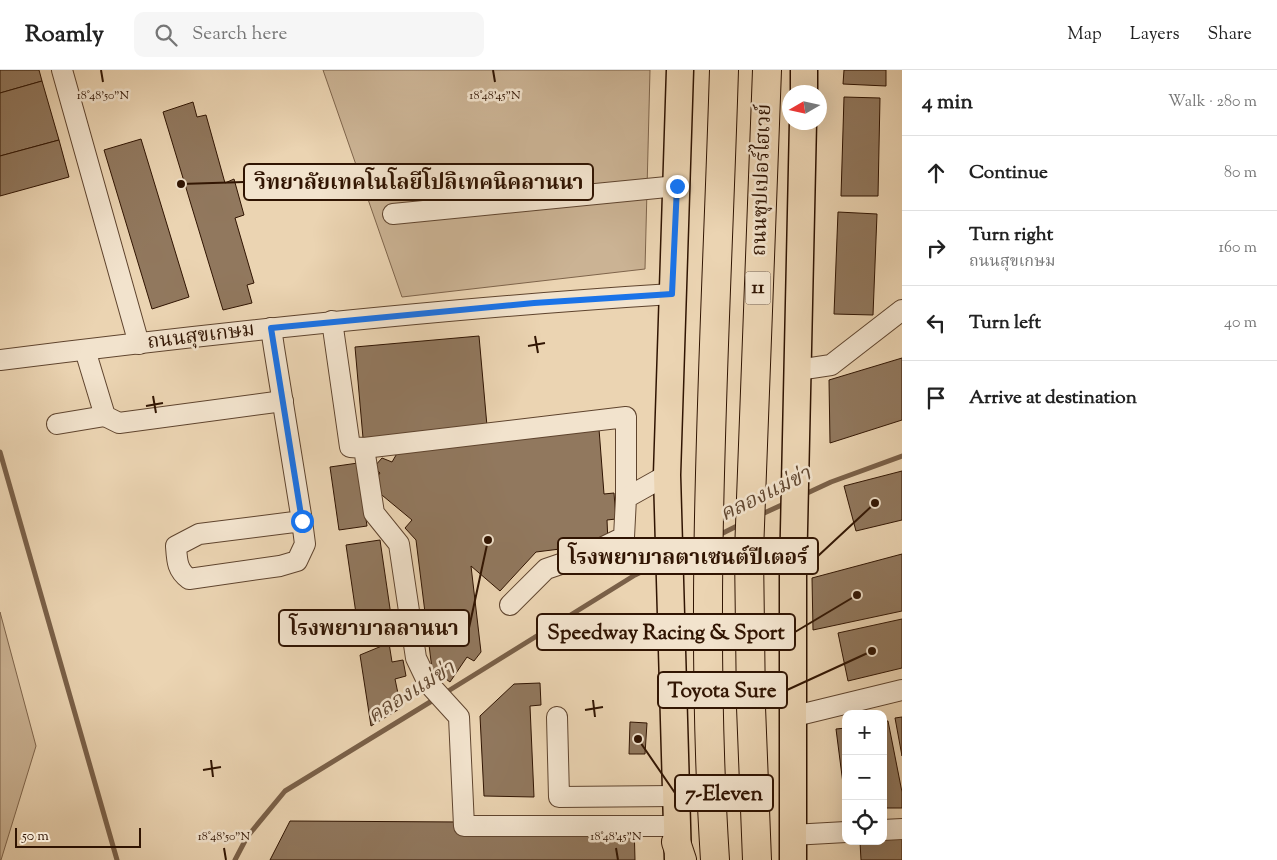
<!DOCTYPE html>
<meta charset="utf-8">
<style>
body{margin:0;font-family:"Sorts Mill Goudy","Noto Serif Thai",serif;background:#f6f6f6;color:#222}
.controls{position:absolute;right:15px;bottom:15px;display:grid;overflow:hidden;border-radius:10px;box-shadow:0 5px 20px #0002}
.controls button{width:45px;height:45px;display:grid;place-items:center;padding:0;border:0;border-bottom:1px solid #e0e0e0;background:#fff;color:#222;font:25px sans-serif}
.compass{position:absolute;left:782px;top:15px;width:45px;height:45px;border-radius:50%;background:#fff;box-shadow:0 5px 20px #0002;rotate:261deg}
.scale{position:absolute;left:15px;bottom:12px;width:126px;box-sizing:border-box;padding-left:5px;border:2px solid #301402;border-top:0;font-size:14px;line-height:18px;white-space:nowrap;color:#301402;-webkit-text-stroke:4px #f2e3cd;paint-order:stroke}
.stop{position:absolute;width:15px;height:15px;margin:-11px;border:4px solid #1a73e8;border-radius:50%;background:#fff}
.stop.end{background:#1a73e8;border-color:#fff;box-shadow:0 1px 5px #0008}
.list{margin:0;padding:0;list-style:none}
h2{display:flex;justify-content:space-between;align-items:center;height:65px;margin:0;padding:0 20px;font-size:21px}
h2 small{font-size:16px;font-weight:400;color:#767676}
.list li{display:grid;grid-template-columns:32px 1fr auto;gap:15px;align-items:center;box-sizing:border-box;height:75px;padding:0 20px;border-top:1px solid #e0e0e0}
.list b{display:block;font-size:19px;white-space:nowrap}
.list p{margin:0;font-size:16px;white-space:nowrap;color:#767676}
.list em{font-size:16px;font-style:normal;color:#767676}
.icon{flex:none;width:28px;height:28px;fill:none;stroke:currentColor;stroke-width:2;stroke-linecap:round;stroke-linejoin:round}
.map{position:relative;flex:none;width:902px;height:790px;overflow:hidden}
header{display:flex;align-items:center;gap:30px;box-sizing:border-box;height:70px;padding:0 25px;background:#fff;border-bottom:1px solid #e0e0e0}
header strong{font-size:24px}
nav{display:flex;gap:28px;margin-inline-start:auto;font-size:18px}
.search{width:350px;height:45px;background:#f6f6f6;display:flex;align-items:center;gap:12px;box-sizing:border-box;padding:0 18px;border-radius:10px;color:#767676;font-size:19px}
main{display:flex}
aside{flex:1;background:#fff}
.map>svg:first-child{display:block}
</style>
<header>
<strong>Roamly</strong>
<div class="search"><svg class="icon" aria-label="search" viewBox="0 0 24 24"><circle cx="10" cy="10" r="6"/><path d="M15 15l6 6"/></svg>Search here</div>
<nav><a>Map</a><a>Layers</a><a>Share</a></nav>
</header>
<main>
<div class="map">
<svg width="902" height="790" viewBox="0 0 902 790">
<rect width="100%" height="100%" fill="#ebd4b2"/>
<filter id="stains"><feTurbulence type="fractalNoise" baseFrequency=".004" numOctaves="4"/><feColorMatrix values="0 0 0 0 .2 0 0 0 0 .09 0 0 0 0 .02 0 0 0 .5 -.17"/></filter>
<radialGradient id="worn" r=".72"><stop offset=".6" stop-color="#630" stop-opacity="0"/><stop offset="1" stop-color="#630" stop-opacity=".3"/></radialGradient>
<g fill="#cbb394" stroke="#7e644b">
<path d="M323,0H650L645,199L402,227Z"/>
<path d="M0,542L36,676L1,790H0Z"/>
</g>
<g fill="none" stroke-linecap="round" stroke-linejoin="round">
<g stroke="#7a6048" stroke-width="5">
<path d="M0,382L117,790"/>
<path d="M803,425L831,412L902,386"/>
<path d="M760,445L786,433"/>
<path d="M717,466L741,454"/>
<path d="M677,485L701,474"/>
<path d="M445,623L635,505L662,492"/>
<path d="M235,790L247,767L285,721L435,629"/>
</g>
</g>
<g fill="#91785e" stroke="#301402">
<path d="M0,0H39L42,11L0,23Z"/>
<path d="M844,0H886V16L843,14Z"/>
<path d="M42,11L59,70L0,86V23Z"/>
<path d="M844,27L880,28L878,126H841Z"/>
<path d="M193,32L197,47L206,45L225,113L234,109L244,145L235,148L254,213L247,215L252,233L223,240L163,42Z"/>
<path d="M141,69L189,227L152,239L104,80Z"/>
<path d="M59,70L69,107L0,126V86Z"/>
<path d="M838,142L877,144L873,245L834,244Z"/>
<path d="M479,266L487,356L363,368L355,277Z"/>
<path d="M902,288V350L830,373L829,310Z"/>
<path d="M599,359L604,424L614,423L616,449L607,450L608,473L536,482L500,521L471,496L481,582L474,591L467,587L450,612L432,599L416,470L405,458L412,450L371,416L380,403L374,397L382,388L392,392L399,380Z"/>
<path d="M358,393L367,456L339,460L330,397Z"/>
<path d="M902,401V450L856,461L844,416Z"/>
<path d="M380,470L394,566L360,571L346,475Z"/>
<path d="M902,484V541L813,560L812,508Z"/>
<path d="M902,549V598L848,611L838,563Z"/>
<path d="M389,573L392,592L403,590L406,606L395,609L401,638L371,656L360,585Z"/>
<path d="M540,613L541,635L530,636L534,727L484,726L480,646L514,614Z"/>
<path d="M902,647V686L895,648Z"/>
<path d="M883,651H888L902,722V738H883Z"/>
<path d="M630,652L647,653L645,684H629Z"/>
<path d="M846,658V737L836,659Z"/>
<path d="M290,751L634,753L635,790H270Z"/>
<path d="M902,767V790H861L860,772L883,771V769Z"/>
</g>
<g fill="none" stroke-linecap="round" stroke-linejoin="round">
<defs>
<g id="minor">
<path d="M62,0L139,274"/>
<path d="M393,144L677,116"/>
<path d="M332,251L350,377L364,378L374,443L399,474L416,588L428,613L459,647L464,756H675"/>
<path d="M271,258L274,278L302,451L305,474L297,491L280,496L189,509C177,500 177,491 176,476L199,464L302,451"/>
<path d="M85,280L105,346L119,353L283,331"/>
<path d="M0,290C223,262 447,238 672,224"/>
<path d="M798,300L831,295L902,240"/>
<path d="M57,354L105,346"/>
<path d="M364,378L626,347V428"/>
<path d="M510,535L546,499L587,485L624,467L626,428L667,405"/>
<path d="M557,647L559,727L674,726"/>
<path d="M791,647L902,620"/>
<path d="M883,760L902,759"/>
<path d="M792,765L846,762"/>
</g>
<g id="major">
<path d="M804,22V0"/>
<path d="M678,790L667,405L680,0"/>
<path d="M793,790V505L803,52"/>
</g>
<g id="highway">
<path d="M676,772L682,790"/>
<path d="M715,790C698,527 716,263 724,0"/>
<path d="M757,790L751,637L749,482L767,0"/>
</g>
</defs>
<use href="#minor" stroke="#5f442e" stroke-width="22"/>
<use href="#major" stroke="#301402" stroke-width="29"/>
<use href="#highway" stroke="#301402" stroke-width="30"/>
<use href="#minor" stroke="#f2e3cd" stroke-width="20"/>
<use href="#major" stroke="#ebd4b2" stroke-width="26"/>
<use href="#highway" stroke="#ebd4b2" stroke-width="28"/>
</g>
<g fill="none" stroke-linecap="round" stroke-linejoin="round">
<path stroke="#1a73e8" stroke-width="6" d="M302,451L271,258L534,233L672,224L677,116"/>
</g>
<path fill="none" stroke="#301402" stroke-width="2" d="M101,0L103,12M493,0L495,12M535,266L538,283M528,276L545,273M153,326L156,343M146,336L163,333M593,630L595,647M585,640L603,637M211,690L213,707M203,700L221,697M224,778L226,790M616,778L618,790"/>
<g text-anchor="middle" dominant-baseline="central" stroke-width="5" stroke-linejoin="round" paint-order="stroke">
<rect fill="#f2e3cd" stroke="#6a523f" stroke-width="1" x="745.5" y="201.5" width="25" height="33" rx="4"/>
<g font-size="19" font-weight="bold" fill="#301402">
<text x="758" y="218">11</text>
</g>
<g font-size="20" fill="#301402" stroke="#f2e3cd">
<text transform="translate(763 110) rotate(-88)">ถนนซุปเปอร์ไฮเวย์</text>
<text transform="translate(201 267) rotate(-7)">ถนนสุขเกษม</text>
</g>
<g font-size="21" font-style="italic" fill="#614730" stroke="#f2e3cd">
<text transform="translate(766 425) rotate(-26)">คลองแม่ข่า</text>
<text transform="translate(412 623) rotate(-32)">คลองแม่ข่า</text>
</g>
</g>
<g font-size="12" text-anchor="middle" fill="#301402" stroke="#f2e3cd" stroke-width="5" stroke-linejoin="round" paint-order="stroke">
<text x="103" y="29">18°48'50"N</text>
<text x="495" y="29">18°48'45"N</text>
<text x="224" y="770">18°48'50"N</text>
<text x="616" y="770">18°48'45"N</text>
</g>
<path fill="none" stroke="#301402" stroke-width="2" d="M181 114L244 112M875 433L818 486M488 470L469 558M857 525L795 562M872 581L787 620M638 669L675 723"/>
<g fill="#301402" stroke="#f2e3cd" stroke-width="2">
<circle cx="181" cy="114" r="5"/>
<circle cx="875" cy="433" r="5"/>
<circle cx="488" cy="470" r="5"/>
<circle cx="857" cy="525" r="5"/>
<circle cx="872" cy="581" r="5"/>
<circle cx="638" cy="669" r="5"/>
</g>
<g fill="#f2e3cd" stroke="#301402" stroke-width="2">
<rect x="244" y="94" width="349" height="36" rx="5"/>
<rect x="558" y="468" width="260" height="36" rx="5"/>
<rect x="279" y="540" width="190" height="36" rx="5"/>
<rect x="537" y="544" width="258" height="36" rx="5"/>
<rect x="658" y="602" width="129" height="36" rx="5"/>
<rect x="675" y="705" width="98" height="36" rx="5"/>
</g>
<g font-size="21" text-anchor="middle" font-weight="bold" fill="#301402">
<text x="419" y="119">วิทยาลัยเทคโนโลยีโปลิเทคนิคลานนา</text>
<text x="688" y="494">โรงพยาบาลตาเซนต์ปีเตอร์</text>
<text x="374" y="565">โรงพยาบาลลานนา</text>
<text x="666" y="569">Speedway Racing &amp; Sport</text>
<text x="722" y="627">Toyota Sure</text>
<text x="724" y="730">7-Eleven</text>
</g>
<rect width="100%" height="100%" filter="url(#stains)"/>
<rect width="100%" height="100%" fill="url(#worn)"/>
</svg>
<div class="controls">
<button>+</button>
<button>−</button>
<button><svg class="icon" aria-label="locate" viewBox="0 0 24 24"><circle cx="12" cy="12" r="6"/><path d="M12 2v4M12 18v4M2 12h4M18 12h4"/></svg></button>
</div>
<svg class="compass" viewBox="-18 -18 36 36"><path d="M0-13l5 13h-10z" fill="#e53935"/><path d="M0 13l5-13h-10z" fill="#767676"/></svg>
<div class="scale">50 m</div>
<div class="stop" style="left:302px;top:451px"></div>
<div class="stop end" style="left:677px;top:116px"></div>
</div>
<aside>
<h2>4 min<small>Walk · 280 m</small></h2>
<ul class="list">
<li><svg class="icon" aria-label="ahead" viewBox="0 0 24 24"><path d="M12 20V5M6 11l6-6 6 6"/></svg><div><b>Continue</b></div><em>80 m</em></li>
<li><svg class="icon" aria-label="right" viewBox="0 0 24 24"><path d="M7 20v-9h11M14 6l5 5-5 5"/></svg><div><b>Turn right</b><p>ถนนสุขเกษม</p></div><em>160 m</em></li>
<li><svg class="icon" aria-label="left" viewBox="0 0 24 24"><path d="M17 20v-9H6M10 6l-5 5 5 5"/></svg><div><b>Turn left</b></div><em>40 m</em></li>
<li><svg class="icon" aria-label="arrive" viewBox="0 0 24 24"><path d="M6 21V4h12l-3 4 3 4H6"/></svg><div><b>Arrive at destination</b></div></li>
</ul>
</aside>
</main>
